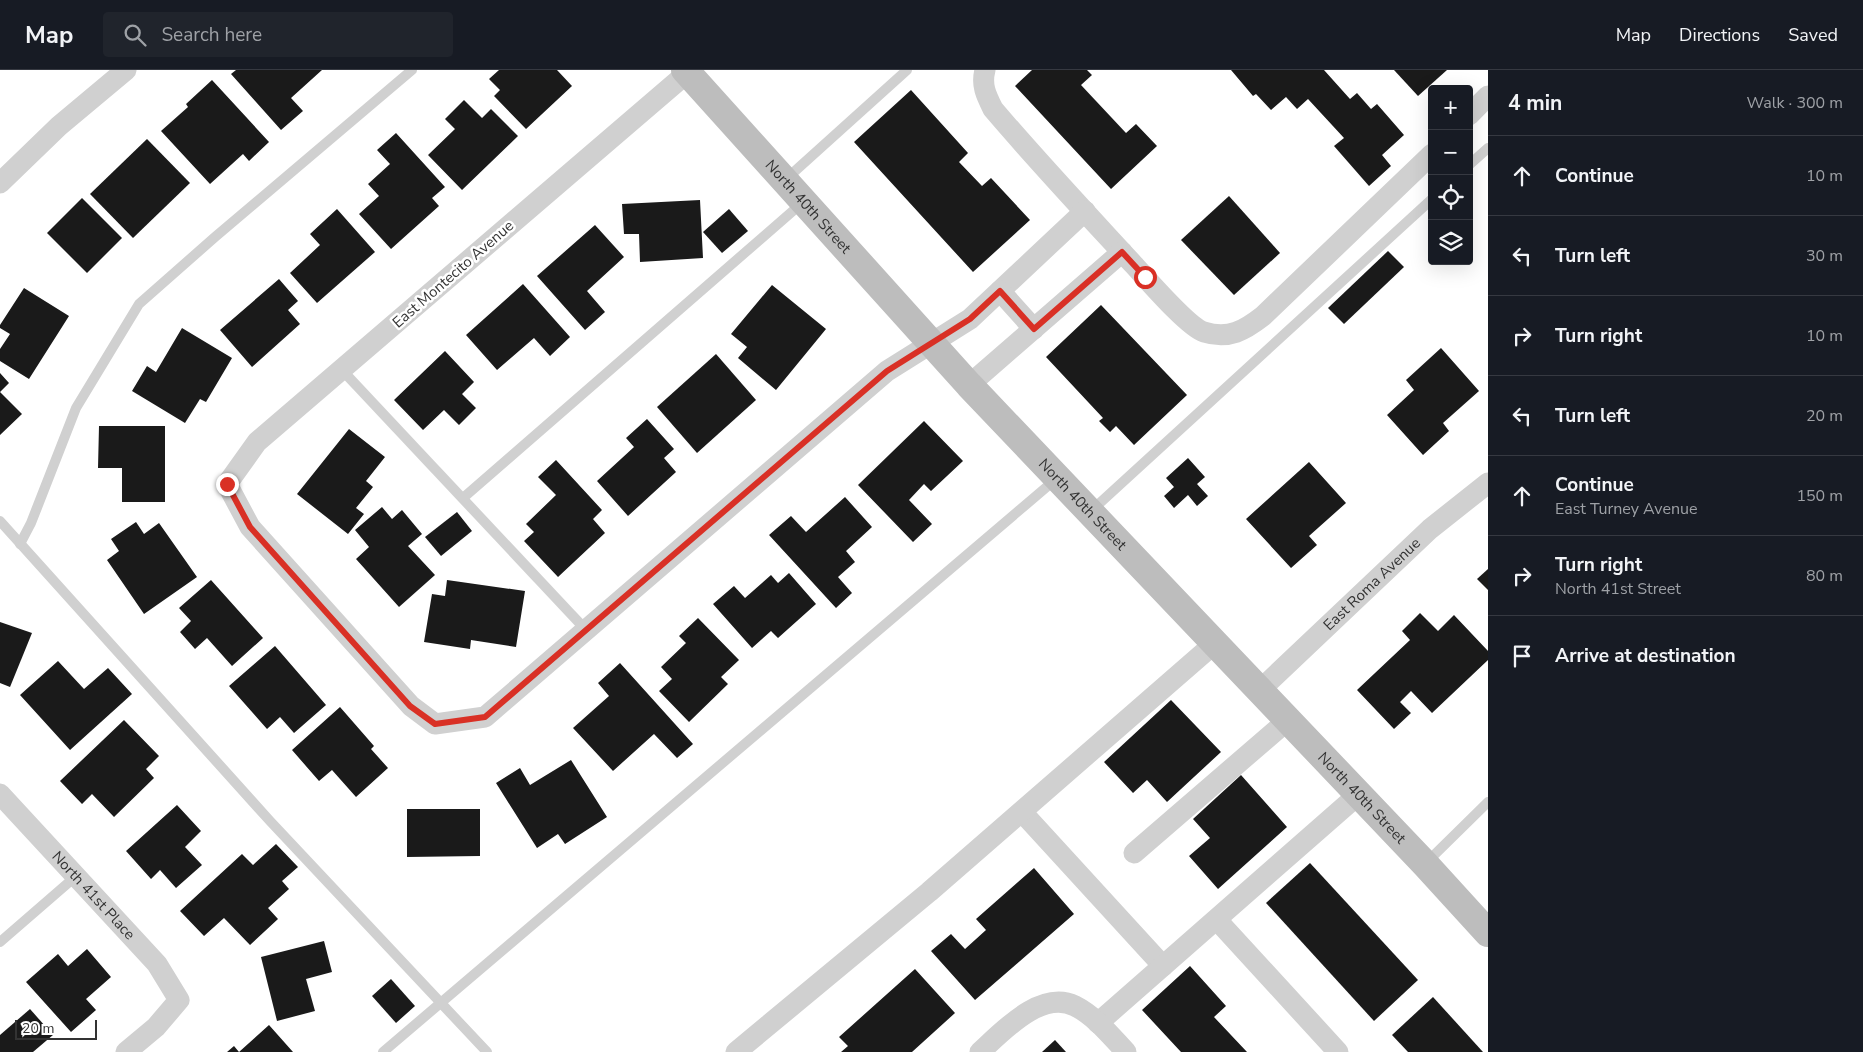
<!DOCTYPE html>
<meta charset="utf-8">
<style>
body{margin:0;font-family:"Nunito Sans",sans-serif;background:#20242c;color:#f1f3f6}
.controls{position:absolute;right:15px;top:15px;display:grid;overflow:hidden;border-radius:5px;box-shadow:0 5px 20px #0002}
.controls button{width:45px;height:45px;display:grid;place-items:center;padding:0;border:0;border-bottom:1px solid #363941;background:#171b24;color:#f1f3f6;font:25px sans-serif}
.scale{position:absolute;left:15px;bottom:12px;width:82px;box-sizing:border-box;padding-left:5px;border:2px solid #333;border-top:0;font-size:14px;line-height:18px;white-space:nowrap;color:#333;-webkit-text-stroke:4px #fff;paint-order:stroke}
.stop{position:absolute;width:15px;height:15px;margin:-11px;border:4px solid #d93025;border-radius:50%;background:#fff}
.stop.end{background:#d93025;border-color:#fff;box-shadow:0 1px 5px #0008}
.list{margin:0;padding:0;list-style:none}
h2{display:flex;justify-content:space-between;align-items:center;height:65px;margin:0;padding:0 20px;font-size:21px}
h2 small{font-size:16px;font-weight:400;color:#9ea1a6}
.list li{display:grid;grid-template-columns:32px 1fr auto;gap:15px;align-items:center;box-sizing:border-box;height:80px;padding:0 20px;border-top:1px solid #363941}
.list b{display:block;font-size:19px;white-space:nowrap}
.list p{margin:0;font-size:16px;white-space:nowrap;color:#9ea1a6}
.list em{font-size:16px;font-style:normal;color:#9ea1a6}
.icon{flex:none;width:28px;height:28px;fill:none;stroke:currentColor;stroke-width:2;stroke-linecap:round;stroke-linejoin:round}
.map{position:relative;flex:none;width:1488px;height:982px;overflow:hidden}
header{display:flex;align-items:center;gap:30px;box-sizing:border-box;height:70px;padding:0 25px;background:#171b24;border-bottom:1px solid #363941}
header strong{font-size:24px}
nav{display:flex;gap:28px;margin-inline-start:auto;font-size:18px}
.search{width:350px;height:45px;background:#20242c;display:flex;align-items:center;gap:12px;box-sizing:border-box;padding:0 18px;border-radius:5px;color:#9ea1a6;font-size:19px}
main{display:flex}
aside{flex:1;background:#171b24}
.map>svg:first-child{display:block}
</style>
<header>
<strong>Map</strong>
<div class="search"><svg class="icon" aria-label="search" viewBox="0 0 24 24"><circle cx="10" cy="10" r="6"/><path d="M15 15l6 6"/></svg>Search here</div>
<nav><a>Map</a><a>Directions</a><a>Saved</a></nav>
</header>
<main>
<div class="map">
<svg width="1488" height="982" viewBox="0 0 1488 982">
<rect width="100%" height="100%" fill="#fff"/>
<g fill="#1a1a1a">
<path d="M236,0H322L291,28L303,41L281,60L231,4Z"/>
<path d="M499,0H557L572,16L526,59L494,26L500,20L489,9Z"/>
<path d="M1032,0H1087L1092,5L1081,15L1126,63L1136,54L1157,76L1111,119L1015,16Z"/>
<path d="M1231,0H1324L1350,29L1357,23L1371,39L1377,34L1404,65L1382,85L1391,96L1369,116L1334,76L1344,68L1308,29L1297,39L1286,27L1271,40L1256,24L1253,26Z"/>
<path d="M1394,0H1447L1418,26Z"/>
<path d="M212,10L269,72L249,91L243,84L210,114L161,61L188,37L186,34Z"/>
<path d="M911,20L968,83L959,92L982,116L991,108L1030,150L973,202L854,72Z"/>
<path d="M464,30L482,48L491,39L518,66L462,120L428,85L455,59L445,49Z"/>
<path d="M396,63L445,117L432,128L439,136L391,179L359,144L379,126L368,114L390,94L377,80Z"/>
<path d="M147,69L190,113L133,168L90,124Z"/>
<path d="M1229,126L1280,183L1234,225L1181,170Z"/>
<path d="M82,128L122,168L87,203L47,163Z"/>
<path d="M700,130L703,188L640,192L639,164H624L622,134Z"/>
<path d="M337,139L375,182L317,233L290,203L320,175L310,164Z"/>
<path d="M729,139L748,161L722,183L703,162Z"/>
<path d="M595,155L624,187L587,221L605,242L585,260L537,206Z"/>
<path d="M1388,181L1404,197L1344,254L1328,238Z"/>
<path d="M279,209L298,231L288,240L300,254L252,297L220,260Z"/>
<path d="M523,214L570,267L550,286L534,268L497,300L466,265Z"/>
<path d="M772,215L826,259L776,320L738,288L747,277L731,264Z"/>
<path d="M24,218L69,246L29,309L0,291V279L10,264L0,258V255Z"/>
<path d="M1101,235L1187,325L1134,375L1116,356L1110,362L1099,351L1103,348L1046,287Z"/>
<path d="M182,258L232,288L206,332L200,329L185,353L132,321L147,296L156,302Z"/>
<path d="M1441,278L1479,321L1443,353L1449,361L1423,385L1387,345L1414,320L1406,310Z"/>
<path d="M445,281L474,312L462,324L476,338L459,355L444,340L423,360L394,330Z"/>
<path d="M716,284L756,330L697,383L657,337Z"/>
<path d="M0,303L9,313L0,322L22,344L0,365Z"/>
<path d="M647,349L674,379L664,388L676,402L628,446L597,411L634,377L626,368Z"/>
<path d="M924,351L963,391L931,421L924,414L909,430L932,454L913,472L858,415Z"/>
<path d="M99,356H165V432H122V398H98Z"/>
<path d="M349,359L385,387L366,411L373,417L356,438L364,444L348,464L297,424Z"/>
<path d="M1188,388L1205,407L1197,414L1208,426L1197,436L1188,425L1174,438L1164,426L1174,417L1166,408Z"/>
<path d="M556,390L602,440L593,449L605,463L558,507L524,471L534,462L526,454L556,425L538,407Z"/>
<path d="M1309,392L1346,433L1309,466L1317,475L1291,498L1246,449Z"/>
<path d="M845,427L872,457L846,481L855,492L838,507L852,523L836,538L769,465L791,446L806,462Z"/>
<path d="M382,437L392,449L402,440L422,464L408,476L435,505L399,537L356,489L369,477L355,460Z"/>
<path d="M457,442L472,461L441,486L425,467Z"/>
<path d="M136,452L144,464L159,453L197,507L144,544L107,490L119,481L111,469Z"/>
<path d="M1488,499V520L1477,509Z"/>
<path d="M789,503L816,534L778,568L771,561L752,578L713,534L734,516L745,528L771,505L778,513Z"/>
<path d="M211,510L263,568L232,596L207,568L195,579L180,562L191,551L179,538Z"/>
<path d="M447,510L525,521L516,577L471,570L470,579L424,572L432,524L445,526Z"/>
<path d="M1420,543L1438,561L1454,545L1488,581V590L1432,643L1411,621L1400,632L1411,643L1394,659L1357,620L1410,570L1402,561Z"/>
<path d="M698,548L739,590L721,607L728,614L689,652L659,621L672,609L661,597L686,573L679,566Z"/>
<path d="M0,552L32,563L10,617L0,613Z"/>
<path d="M275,576L326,635L294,663L280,647L267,659L229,616Z"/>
<path d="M58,591L84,619L108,598L132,624L70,680L20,625Z"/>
<path d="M620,593L693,674L677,688L654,664L613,701L573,658L609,626L598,613Z"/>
<path d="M1171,630L1221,682L1167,732L1147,710L1133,723L1104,692Z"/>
<path d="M340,637L374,676L371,679L388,698L356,727L332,700L319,711L292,680Z"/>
<path d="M124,650L159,686L146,699L154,708L114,747L92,724L82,734L60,711Z"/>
<path d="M571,690L607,747L565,774L558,764L537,778L496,713L520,698L530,715Z"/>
<path d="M1241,705L1287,757L1218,819L1189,786L1210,768L1193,749Z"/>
<path d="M177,735L201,761L185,777L202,795L176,818L160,800L151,809L126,781Z"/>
<path d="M407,739H480V786L407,787Z"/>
<path d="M276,774L298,797L282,811L289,819L268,838L278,849L250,875L224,848L204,866L180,841L242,784L253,795Z"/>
<path d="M1310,793L1418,910L1374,951L1266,833Z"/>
<path d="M1034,798L1074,844L975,930L931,881L951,864L965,879L986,860L976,849Z"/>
<path d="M324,871L332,902L306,909L315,941L277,951L261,887Z"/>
<path d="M87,879L111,907L86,929L96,940L71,962L26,912L58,884L68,896Z"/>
<path d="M1190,896L1226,936L1214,947L1247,982H1181L1142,940Z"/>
<path d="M915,899L955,943L912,982H841L848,976L839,967Z"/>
<path d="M391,909L415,936L396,953L372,926Z"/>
<path d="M1433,927L1483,982H1408L1392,965Z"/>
<path d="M30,939L53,965L33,982H0V965Z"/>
<path d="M269,955L293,982H227L234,976L239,982Z"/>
<path d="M1055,970L1066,982H1042Z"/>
</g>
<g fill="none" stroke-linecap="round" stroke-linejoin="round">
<g stroke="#d0d0d0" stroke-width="10">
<path d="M1469,95L1488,78"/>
<path d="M785,110L907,0"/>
<path d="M342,300L586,560"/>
<path d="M463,428L802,133"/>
<path d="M1090,442L1432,129"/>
<path d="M0,451L270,751L487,982"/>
<path d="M20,474L31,453L76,338L139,234L215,167L412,0"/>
<path d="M1426,793L1488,732"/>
<path d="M0,872L75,807"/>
<path d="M383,982L1056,409"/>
</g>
<g stroke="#d0d0d0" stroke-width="21">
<path d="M985,0C981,15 986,25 993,39C1038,92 1086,143 1133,194C1147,209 1188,257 1204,262C1229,270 1245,260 1263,246L1432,84"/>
<path d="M687,3L257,372L227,414L250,457L411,636L435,654L485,647L887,301L970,249L1085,141"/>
<path d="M1469,45L1488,26"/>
<path d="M0,113L59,56L126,0"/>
<path d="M1000,221L1034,259"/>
<path d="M969,315L1122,182"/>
<path id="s1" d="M1260,620L1430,459L1488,413"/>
<path id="s2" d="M0,724L157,894L179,930L156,957L126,982"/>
<path d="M1022,742L1163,896"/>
<path d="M1134,783L1288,650"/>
<path d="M1217,850L1338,982"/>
<path d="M1098,953L1359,724"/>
<path d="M736,982L929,822L1215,573"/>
<path d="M980,982C1002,962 1041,919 1075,936C1095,946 1111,966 1126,982"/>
</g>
<path stroke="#bdbdbd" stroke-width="28" id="s3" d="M685,0L969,315L1425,794L1488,863"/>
</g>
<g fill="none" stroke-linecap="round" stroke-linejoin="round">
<path stroke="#d93025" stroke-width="6" d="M227,414L250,457L410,636L435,654L485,647L887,301L970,249L1000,221L1034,259L1122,182L1145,207"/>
</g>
<g text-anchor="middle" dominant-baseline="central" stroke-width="5" stroke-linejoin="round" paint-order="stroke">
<g font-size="15" fill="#333" stroke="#fff">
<text stroke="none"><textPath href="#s3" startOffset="184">North 40th Street</textPath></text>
<text transform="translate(453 204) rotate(-41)">East Montecito Avenue</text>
<text stroke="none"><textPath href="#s3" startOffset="589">North 40th Street</textPath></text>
<text stroke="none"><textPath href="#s1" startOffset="154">East Roma Avenue</textPath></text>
<text stroke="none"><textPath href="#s3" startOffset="994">North 40th Street</textPath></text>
<text stroke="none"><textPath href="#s2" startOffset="138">North 41st Place</textPath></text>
</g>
</g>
</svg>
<div class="controls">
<button>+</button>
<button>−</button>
<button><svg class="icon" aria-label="locate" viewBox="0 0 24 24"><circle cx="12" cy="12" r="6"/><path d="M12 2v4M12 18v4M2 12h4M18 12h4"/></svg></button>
<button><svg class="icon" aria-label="layers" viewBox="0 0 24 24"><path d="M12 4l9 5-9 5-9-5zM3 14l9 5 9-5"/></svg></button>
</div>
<div class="scale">20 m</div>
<div class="stop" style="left:1145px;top:207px"></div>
<div class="stop end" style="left:227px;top:414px"></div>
</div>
<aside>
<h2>4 min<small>Walk · 300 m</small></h2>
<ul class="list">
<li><svg class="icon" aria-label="ahead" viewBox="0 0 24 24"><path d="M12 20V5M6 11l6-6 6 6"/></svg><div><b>Continue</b></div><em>10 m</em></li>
<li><svg class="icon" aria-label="left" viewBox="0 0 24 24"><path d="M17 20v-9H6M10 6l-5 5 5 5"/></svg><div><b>Turn left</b></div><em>30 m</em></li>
<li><svg class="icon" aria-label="right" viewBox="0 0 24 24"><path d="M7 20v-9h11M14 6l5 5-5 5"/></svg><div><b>Turn right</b></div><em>10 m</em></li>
<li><svg class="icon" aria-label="left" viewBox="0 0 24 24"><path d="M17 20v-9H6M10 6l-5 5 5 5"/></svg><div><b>Turn left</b></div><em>20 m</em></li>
<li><svg class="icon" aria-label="ahead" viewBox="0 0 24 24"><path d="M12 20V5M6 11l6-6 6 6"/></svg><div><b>Continue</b><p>East Turney Avenue</p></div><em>150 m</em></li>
<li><svg class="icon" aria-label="right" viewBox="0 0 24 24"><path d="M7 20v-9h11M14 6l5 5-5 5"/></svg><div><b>Turn right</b><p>North 41st Street</p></div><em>80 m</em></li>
<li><svg class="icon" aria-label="arrive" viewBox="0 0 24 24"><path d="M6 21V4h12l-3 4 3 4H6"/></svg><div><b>Arrive at destination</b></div></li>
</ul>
</aside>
</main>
